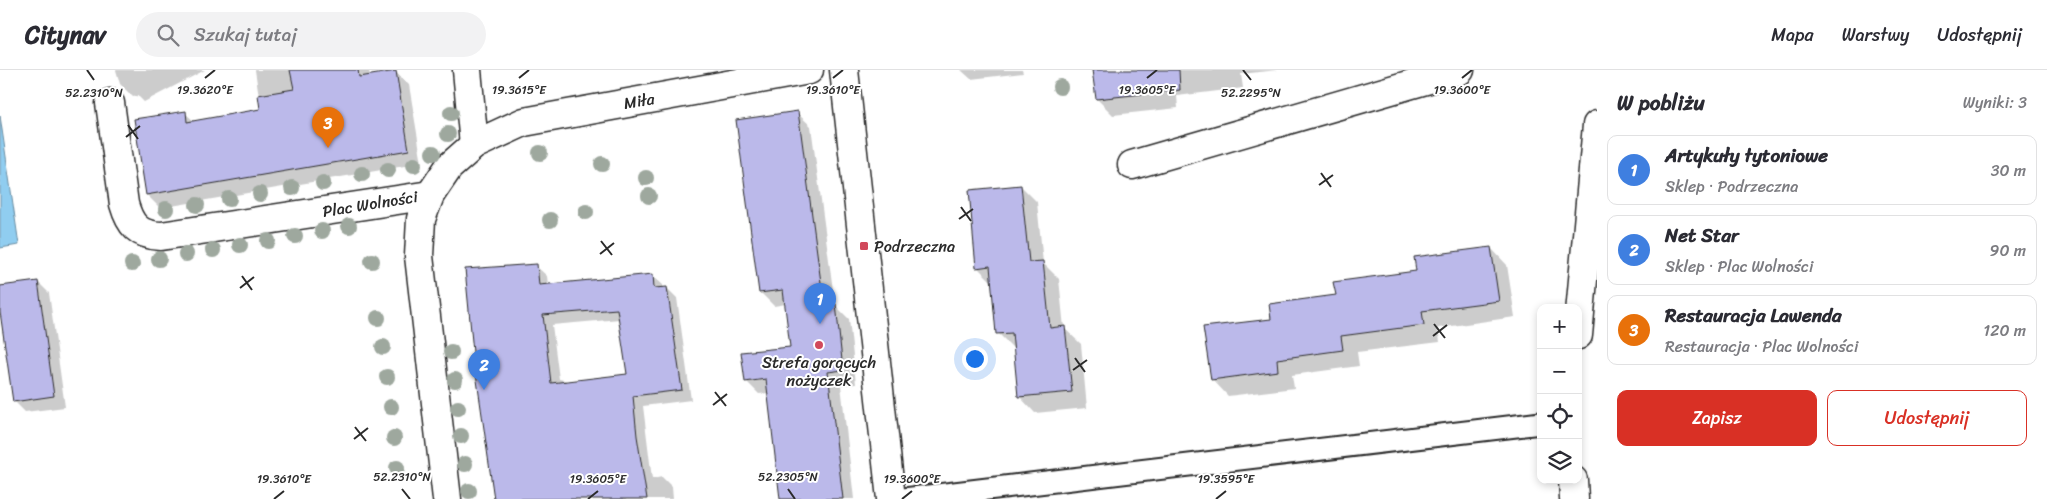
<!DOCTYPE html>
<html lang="pl">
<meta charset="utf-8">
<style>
body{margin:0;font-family:Sriracha,sans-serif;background:#f2f2f3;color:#2b2b33}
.controls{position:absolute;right:15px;bottom:15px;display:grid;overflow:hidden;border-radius:10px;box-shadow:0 2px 8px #0003}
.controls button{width:45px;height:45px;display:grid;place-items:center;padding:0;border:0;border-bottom:1px solid #e1e1e2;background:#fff;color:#2b2b33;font:25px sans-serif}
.you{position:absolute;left:974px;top:288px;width:18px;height:18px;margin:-12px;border:4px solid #fff;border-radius:50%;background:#1a73e8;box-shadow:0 0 0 8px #1a73e833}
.badge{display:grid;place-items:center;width:32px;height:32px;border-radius:50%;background:#d93025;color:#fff;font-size:16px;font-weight:700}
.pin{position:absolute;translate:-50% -41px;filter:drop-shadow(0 1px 2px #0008)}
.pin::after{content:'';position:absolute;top:26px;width:18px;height:15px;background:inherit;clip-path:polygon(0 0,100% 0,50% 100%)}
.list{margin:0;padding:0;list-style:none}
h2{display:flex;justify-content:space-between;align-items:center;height:65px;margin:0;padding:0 20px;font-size:21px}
h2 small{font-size:16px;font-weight:400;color:#7c7c81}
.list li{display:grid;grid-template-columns:32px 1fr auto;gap:15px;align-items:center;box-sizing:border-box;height:70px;margin:0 10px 10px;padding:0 10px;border:1px solid #e1e1e2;border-radius:10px}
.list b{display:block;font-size:19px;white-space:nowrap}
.list p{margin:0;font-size:16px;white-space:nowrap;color:#7c7c81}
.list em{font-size:16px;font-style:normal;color:#7c7c81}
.actions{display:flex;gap:10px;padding:15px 20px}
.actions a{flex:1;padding:11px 0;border:1px solid #d93025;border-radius:10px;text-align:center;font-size:18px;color:#d93025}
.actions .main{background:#d93025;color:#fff}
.icon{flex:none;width:28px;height:28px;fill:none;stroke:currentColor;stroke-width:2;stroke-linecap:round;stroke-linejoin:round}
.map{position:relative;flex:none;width:1597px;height:429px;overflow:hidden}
header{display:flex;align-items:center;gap:30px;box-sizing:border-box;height:70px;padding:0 25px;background:#fff;border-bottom:1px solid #e1e1e2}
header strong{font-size:24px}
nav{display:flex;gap:28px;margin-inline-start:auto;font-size:18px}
.search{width:350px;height:45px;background:#f2f2f3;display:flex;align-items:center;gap:12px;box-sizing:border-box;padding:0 18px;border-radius:28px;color:#7c7c81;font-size:19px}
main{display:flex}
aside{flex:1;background:#fff}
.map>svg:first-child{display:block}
</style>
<header>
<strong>Citynav</strong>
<div class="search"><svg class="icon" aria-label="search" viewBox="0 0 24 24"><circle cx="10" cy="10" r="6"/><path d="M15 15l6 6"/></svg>Szukaj tutaj</div>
<nav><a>Mapa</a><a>Warstwy</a><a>Udostępnij</a></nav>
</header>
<main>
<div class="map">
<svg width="1597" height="429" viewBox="0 0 1597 429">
<rect width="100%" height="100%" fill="#fff"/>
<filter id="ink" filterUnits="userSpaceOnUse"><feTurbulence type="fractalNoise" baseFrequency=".02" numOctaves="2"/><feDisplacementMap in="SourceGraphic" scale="10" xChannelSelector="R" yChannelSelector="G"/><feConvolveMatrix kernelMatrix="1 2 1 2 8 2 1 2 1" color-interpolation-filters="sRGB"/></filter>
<g filter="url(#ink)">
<path fill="#90cdf0" stroke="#688ca1" d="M0,46L19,175L0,178Z"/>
<g fill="#0003" fill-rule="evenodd">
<path d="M116,0H205L144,32L138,26L133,27L120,14Z"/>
<path d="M255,0H369L370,6L396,2L409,15L422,93L160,138L147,125L185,43L195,52L261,40Z"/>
<path d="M961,0H1022L1023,3L971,9Z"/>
<path d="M1093,0H1278L1241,4L1243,18L1177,26L1178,38L1113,45L1097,29Z"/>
<path d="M797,43L811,56L835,235L849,249L856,314L841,315L854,429H782L769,323L759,324L746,311L791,278L786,234L774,236L760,222Z"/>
<path d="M1021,116L1037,132L1043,193L1059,209L1064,258L1081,274L1087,338L1035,343L1019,326L1015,280L998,263L993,213L977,197Z"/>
<path d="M1491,178L1507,195L1515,247L1438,258L1440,272L1357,282L1359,296L1292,305L1294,318L1228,326L1212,309L1272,250L1337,226Z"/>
<path d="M536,196L547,206L548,215L652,205L663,215V219L667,218L677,228L691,330L643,336L652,409L662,407L672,417L673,429H495ZM620,249L629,305L575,312L559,309L552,255Z"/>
<path d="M38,212L49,223L65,337L25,342L14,331L0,233V218Z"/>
</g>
<g fill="#bbb9ea" stroke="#2b2b2b" fill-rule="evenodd">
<path d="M290,0H358L359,7L396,1L409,80L146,125L134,49L186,41L187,52L260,39L258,25L294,19Z"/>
<path d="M1092,0H1179L1180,20L1096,29Z"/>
<path d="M798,41L824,235L836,234L843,300L828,302L843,429H780L766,309L745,312L741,282L790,277L783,220L759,223L736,50Z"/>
<path d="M1021,115L1029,192L1043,191L1050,258L1065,256L1072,322L1018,327L1012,263L996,264L990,196L976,198L969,120Z"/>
<path d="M1491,177L1499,231L1422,241L1424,255L1341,266L1343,280L1277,289L1278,301L1211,310L1203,257L1271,249L1269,234L1336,225L1333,212L1416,201L1414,187Z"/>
<path d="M537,194L539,215L653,204L654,218L667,217L682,320L633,326L637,366L647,429H494L473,282L465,199ZM617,239L627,304L551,313L543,245Z"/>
<path d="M38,211L54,326L13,332L0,242V216Z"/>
</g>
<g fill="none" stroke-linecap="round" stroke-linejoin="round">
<defs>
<path id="lane" d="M904,429L1541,353"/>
<g id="street">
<path d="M467,0L474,75"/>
<path d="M844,0L891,429"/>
<path d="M110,33L124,134C130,155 138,165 161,166L430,125"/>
<path d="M1132,95L1460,0"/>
<path d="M1578,265L1597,55"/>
<path d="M1573,410L1574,429"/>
<path d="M447,429L419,186L421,149L430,125L449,97L474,75L524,52L809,0"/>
</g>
</defs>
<use href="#lane" stroke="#2b2b2b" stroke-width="25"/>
<use href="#street" stroke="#2b2b2b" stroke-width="31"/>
<use href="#lane" stroke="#fff" stroke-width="21"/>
<use href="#street" stroke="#fff" stroke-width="28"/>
</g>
<g fill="#9ea89e">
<circle cx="1060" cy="17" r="8"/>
<circle cx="451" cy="43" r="8"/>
<circle cx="448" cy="64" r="8"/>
<circle cx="433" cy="83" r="8"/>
<circle cx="540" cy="83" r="8"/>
<circle cx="602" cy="94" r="8"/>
<circle cx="414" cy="95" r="8"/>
<circle cx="388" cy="100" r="8"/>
<circle cx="362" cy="104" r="8"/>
<circle cx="646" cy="108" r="8"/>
<circle cx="323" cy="113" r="8"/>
<circle cx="292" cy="118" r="8"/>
<circle cx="260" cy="124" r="8"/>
<circle cx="649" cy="126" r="8"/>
<circle cx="229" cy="129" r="8"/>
<circle cx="197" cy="135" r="8"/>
<circle cx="166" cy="139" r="8"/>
<circle cx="586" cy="142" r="8"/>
<circle cx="550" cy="150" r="8"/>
<circle cx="349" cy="156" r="8"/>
<circle cx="322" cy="161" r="8"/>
<circle cx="295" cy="166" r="8"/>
<circle cx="268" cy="171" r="8"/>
<circle cx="240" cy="175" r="8"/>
<circle cx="213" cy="180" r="8"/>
<circle cx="186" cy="184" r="8"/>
<circle cx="159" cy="189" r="8"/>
<circle cx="372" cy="191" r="8"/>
<circle cx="132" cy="194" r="8"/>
<circle cx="378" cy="248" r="8"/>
<circle cx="383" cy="277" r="8"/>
<circle cx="451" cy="282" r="8"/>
<circle cx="387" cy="307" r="8"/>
<circle cx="455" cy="310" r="8"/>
<circle cx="391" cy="337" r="8"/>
<circle cx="458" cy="338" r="8"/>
<circle cx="461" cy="366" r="8"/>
<circle cx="394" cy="368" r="8"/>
<circle cx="465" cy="394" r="8"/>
<circle cx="397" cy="398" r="8"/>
<circle cx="469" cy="421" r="8"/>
</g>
</g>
<path fill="none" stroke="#2b2b2b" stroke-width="2" d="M87,0L94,10M1243,0L1251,10M205,8L215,0M519,8L529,0M833,8L843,0M1147,8L1157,0M1462,8L1472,0M128,55L138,69M126,67L140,56M1321,103L1331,117M1319,115L1333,105M961,137L971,151M959,149L973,139M601,171L612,185M600,184L614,173M242,206L252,220M240,218L254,207M1434,254L1445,268M1433,266L1447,255M1075,288L1085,302M1073,300L1087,290M715,322L726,336M713,335L727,324M355,357L366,371M354,369L368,358M402,419L410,429M788,419L795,429M274,429L284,421M588,429L598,421M902,429L912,421M1216,429L1226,421"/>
<g fill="#d1495b" stroke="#fff" stroke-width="2">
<rect x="859" y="171" width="10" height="10" rx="2.5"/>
<circle cx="819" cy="275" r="5"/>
</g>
<g text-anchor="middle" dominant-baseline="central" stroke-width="4" stroke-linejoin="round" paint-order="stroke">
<g font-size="16" fill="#2b2b2b" stroke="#fff">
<text transform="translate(639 31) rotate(-10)">Miła</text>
<text transform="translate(370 134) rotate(-9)">Plac Wolności</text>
</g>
<g font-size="16" fill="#2b2b2b" stroke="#fff" text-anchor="start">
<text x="874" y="176">Podrzeczna</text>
<text x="819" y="292" text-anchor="middle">Strefa gorących<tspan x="819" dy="18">nożyczek</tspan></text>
</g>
</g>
<g font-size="12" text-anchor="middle" fill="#2b2b2b" stroke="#fff" stroke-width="4" stroke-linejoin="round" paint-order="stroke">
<text x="519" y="24">19.3615°E</text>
<text x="205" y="24">19.3620°E</text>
<text x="833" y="24">19.3610°E</text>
<text x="1147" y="24">19.3605°E</text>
<text x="1462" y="24">19.3600°E</text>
<text x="94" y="27">52.2310°N</text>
<text x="1251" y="27">52.2295°N</text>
<text x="402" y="411">52.2310°N</text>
<text x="788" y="411">52.2305°N</text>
<text x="284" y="413">19.3610°E</text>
<text x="598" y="413">19.3605°E</text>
<text x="912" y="413">19.3600°E</text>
<text x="1226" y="413">19.3595°E</text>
</g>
</svg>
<div class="controls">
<button>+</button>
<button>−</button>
<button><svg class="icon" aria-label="locate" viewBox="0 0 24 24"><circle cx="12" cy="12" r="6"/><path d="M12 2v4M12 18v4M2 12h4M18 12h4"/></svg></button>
<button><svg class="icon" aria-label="layers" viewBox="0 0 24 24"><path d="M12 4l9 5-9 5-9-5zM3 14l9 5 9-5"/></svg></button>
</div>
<div class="you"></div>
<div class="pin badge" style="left:820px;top:254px;background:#3f7fe0">1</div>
<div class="pin badge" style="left:484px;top:320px;background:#3f7fe0">2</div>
<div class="pin badge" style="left:328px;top:78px;background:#e8710a">3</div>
</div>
<aside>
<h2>W pobliżu<small>Wyniki: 3</small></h2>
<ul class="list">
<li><span class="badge" style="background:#3f7fe0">1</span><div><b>Artykuły tytoniowe</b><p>Sklep · Podrzeczna</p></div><em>30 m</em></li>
<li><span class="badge" style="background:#3f7fe0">2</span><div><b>Net Star</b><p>Sklep · Plac Wolności</p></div><em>90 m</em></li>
<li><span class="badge" style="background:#e8710a">3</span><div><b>Restauracja Lawenda</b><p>Restauracja · Plac Wolności</p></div><em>120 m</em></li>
</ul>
<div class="actions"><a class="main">Zapisz</a><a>Udostępnij</a></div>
</aside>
</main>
